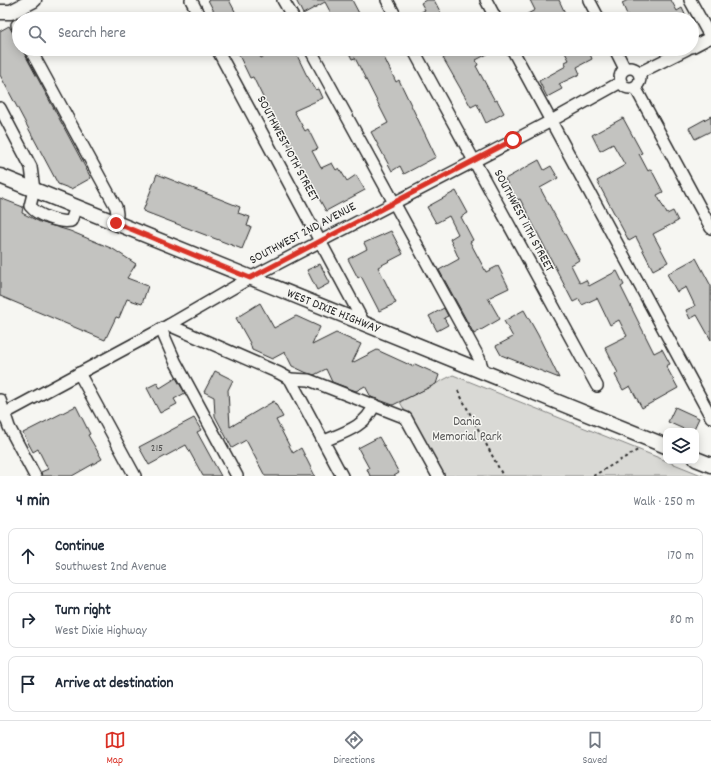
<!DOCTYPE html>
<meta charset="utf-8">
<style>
body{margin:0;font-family:Dekko,sans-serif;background:#f6f6f7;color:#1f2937}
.controls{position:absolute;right:12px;bottom:12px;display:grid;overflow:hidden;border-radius:8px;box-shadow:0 2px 10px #0003}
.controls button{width:36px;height:36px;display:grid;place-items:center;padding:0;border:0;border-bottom:1px solid #e0e1e3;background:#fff;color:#1f2937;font:20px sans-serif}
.stop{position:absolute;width:12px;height:12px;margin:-9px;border:3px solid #d93025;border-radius:50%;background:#fff}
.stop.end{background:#d93025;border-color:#fff;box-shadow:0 1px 4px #0008}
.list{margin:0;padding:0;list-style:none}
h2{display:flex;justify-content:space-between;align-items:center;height:52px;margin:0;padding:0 16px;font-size:17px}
h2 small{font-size:13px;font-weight:400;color:#747a83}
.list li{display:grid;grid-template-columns:26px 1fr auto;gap:12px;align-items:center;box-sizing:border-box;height:56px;margin:0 8px 8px;padding:0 8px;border:1px solid #e0e1e3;border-radius:8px}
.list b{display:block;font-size:15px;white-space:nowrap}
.list p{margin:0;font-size:13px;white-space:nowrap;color:#747a83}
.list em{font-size:13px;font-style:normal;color:#747a83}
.icon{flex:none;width:22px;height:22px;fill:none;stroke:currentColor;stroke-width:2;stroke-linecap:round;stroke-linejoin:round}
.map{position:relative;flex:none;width:711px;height:476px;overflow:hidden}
.search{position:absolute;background:#fff;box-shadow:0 2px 10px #0003;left:12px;right:12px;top:12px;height:44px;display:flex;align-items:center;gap:10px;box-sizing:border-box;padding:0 14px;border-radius:22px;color:#747a83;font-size:15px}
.sheet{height:244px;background:#fff}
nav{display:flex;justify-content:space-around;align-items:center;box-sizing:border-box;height:56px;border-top:1px solid #e0e1e3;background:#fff;font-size:11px;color:#747a83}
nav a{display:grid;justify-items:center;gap:2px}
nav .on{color:#d93025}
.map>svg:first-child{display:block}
</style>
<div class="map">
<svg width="711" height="476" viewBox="0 0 711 476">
<rect width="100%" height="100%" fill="#f6f6f2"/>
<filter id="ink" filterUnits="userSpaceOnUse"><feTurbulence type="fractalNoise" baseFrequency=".025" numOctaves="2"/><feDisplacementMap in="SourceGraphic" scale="8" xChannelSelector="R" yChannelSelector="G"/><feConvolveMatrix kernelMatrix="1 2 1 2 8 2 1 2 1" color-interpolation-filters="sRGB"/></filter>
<g filter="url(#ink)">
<path fill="#d9d9d5" stroke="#828280" d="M453,375L704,476H440L400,402Z"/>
<g fill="#c3c3c0" stroke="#2b2b2b">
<path d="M208,0H229L237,15L230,19H218Z"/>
<path d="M296,0H352L362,19H334L325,2L303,14Z"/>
<path d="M426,0H434L444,19H424L421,12L425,10L421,3Z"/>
<path d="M530,0H559L565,13L553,19H518L535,10Z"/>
<path d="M628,0H671L677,11L682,8L687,19H629L622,3Z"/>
<path d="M9,26L19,44V49H22L91,178L71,189L58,184L0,75V31Z"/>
<path d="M236,49H256L261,58L278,49H294L306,74L316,90L319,89L323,98L294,111L305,131L308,129L318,149L312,151L321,168L332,163L336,170L339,168L347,181L356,175L365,190L326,211L282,133L281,134L253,77L250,78Z"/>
<path d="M347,49H380L396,82L399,80L436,157L404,174L400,166L392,171L371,132L388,123L355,58L352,59Z"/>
<path d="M461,49H497L476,60L478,65L476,66L495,101L497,100L504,113L486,123L477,104L471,107L443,58Z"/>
<path d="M563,49H588L592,59L577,67L580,74L559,84L562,89L547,97L539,81L566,66L565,62L569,60Z"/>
<path d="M711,116V131L695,139L689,128Z"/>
<path d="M623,118L642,153L639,154L648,171L651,169L663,192L657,195L667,214L673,211L678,221L653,234L668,262L653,270L636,237L629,241L597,181L625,165L613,144L600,151L592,135Z"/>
<path d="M539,160L544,170L551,166L558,178L540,188L579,260L571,265L580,283L586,280L589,286L617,271L624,285L621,287L654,353L662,349L670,364L666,366L678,388L642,408L630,386L623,390L615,375L618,373L605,347L627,336L619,320L610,325L597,298L582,305L579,299L573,302L520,199L517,200L505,179Z"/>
<path d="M157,174L240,207L238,213L250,217L247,226L251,227L242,249L143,211Z"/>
<path d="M456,191L468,213L461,217L473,240L470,242L486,272L498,266L509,288L488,298L500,319L474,334L439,270L459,259L450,239L458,234L449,216L436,223L427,207Z"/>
<path d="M0,198L23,207L22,213L40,222L70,231L113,249L136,264L127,278L148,286L142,304L127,299L119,318L116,317L105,340L0,296Z"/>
<path d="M391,231L403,254L378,267L396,303L379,311L361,276L358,278L348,259L367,249L364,243Z"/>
<path d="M696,258L711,286V340L697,315L690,319L686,310L695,306L686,287L677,292L667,274Z"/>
<path d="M320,264L330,283L317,290L307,270Z"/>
<path d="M260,303L274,328L296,316L320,327L312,345L336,333L361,344L352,363L377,350L412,366L415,364L439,375L436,384L393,405L371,397L365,386L356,391L332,382L326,369L314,375L307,373L292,366L285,352L272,359L252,350L250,343L236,318Z"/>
<path d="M444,308L448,316L444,318L448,325L437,331L429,316Z"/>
<path d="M524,310L538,335L559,378L501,355L496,346L513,337L504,321Z"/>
<path d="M215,371L233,380L228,390L230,427L274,401L283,417L276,420L293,453L301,448L315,476H265L246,440L232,448L215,416L214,397L204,392Z"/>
<path d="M176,378L185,393L174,399L177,404L160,413L147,388L157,383L160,388Z"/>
<path d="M76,406L90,434L88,435L102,459L72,476H42L41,472L48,469L38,449L33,452L23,433Z"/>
<path d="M675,407L699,418L693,431H688L668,422Z"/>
<path d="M194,418L201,430L197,432L221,476H203L186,445L149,465L139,447Z"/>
<path d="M379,437L399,473L394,476H370L367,469L369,468L358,448Z"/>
</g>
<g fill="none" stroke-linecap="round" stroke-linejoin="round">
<defs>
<g id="minor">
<path d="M191,0L201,19"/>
<path d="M283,0L294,19"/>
<path d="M387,0L397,19"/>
<path d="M486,0L496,19"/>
<path d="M589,0L599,19"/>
<path d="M690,0L711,38"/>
<path d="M17,25L19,29"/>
<path d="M692,47L711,37"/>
<path d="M30,49L116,207L117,214L116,223"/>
<path d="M217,49L365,325"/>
<path d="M310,49L479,358L484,373"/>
<path d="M413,49L597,386"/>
<path d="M512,49L711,417"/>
<path d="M615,49L625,69"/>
<circle cx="630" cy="78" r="10"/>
<path d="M639,73L687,49"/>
<path d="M635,87L711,228"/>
<path d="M0,108L31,167L34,190L30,206C38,216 59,223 71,221L76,207"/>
<path d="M169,325L279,373L290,379L342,476"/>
<path d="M161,329L175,361L237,476"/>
<path d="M79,373L135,476"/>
<path d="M290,379L309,380L406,418L438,476"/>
<path d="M0,400L9,427L35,476"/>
<path d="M0,416L169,325L250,278L551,121L621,82"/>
<path d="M324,441C343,433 367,426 374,405"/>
</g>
<g id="major">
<path d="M0,12H11L34,0"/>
<path d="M0,176L666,446"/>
<path d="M696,459L711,465"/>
</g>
</defs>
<use href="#minor" stroke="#2b2b2b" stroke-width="14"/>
<use href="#major" stroke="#2b2b2b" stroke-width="17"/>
<g stroke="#2b2b2b" stroke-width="2" stroke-dasharray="3 3" stroke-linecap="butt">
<path d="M458,391L503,476"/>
<path d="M593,476L638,450"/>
</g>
<use href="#minor" stroke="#f6f6f2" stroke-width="11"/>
<use href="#major" stroke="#f6f6f2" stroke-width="14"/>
</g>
</g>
<g fill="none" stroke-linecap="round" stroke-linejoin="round" filter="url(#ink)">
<path stroke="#d93025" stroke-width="5" d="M116,223L250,278L513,140"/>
</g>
<g text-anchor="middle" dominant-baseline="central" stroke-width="3" stroke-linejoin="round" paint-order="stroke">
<g font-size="11" fill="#515150">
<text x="157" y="449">215</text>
</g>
<g font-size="13" fill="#2b2b2b" stroke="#f6f6f2">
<text transform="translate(287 149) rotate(62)">SOUTHWEST 10TH STREET</text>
<text transform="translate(523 221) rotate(62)">SOUTHWEST 11TH STREET</text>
<text transform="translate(303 234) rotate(-28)">SOUTHWEST 2ND AVENUE</text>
<text transform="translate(333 312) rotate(22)">WEST DIXIE HIGHWAY</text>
</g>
<g font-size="13" fill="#565656" stroke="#f6f6f2">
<text x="467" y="422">Dania<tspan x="467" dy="15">Memorial Park</tspan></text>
</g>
</g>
</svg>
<div class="controls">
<button><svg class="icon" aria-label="layers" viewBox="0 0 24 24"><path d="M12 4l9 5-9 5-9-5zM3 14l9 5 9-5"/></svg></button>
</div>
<div class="stop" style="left:513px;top:140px"></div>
<div class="stop end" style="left:116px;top:223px"></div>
<div class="search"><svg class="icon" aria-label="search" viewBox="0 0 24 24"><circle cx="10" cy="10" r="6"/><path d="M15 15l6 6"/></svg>Search here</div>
</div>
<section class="sheet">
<h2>4 min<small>Walk · 250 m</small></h2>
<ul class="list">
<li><svg class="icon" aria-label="ahead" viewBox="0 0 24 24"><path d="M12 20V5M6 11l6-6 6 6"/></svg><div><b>Continue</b><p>Southwest 2nd Avenue</p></div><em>170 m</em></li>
<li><svg class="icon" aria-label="right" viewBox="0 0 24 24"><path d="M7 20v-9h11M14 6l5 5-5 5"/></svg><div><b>Turn right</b><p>West Dixie Highway</p></div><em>80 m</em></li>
<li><svg class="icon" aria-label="arrive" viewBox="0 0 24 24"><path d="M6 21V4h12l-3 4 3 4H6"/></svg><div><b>Arrive at destination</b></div></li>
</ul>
</section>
<nav>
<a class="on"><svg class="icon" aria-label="map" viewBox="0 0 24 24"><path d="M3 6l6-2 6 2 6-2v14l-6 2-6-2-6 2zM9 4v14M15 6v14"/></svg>Map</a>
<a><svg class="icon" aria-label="directions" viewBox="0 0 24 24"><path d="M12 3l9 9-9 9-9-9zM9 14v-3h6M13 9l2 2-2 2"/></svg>Directions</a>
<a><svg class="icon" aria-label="saved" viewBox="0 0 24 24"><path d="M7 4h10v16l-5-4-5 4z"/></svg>Saved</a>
</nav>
